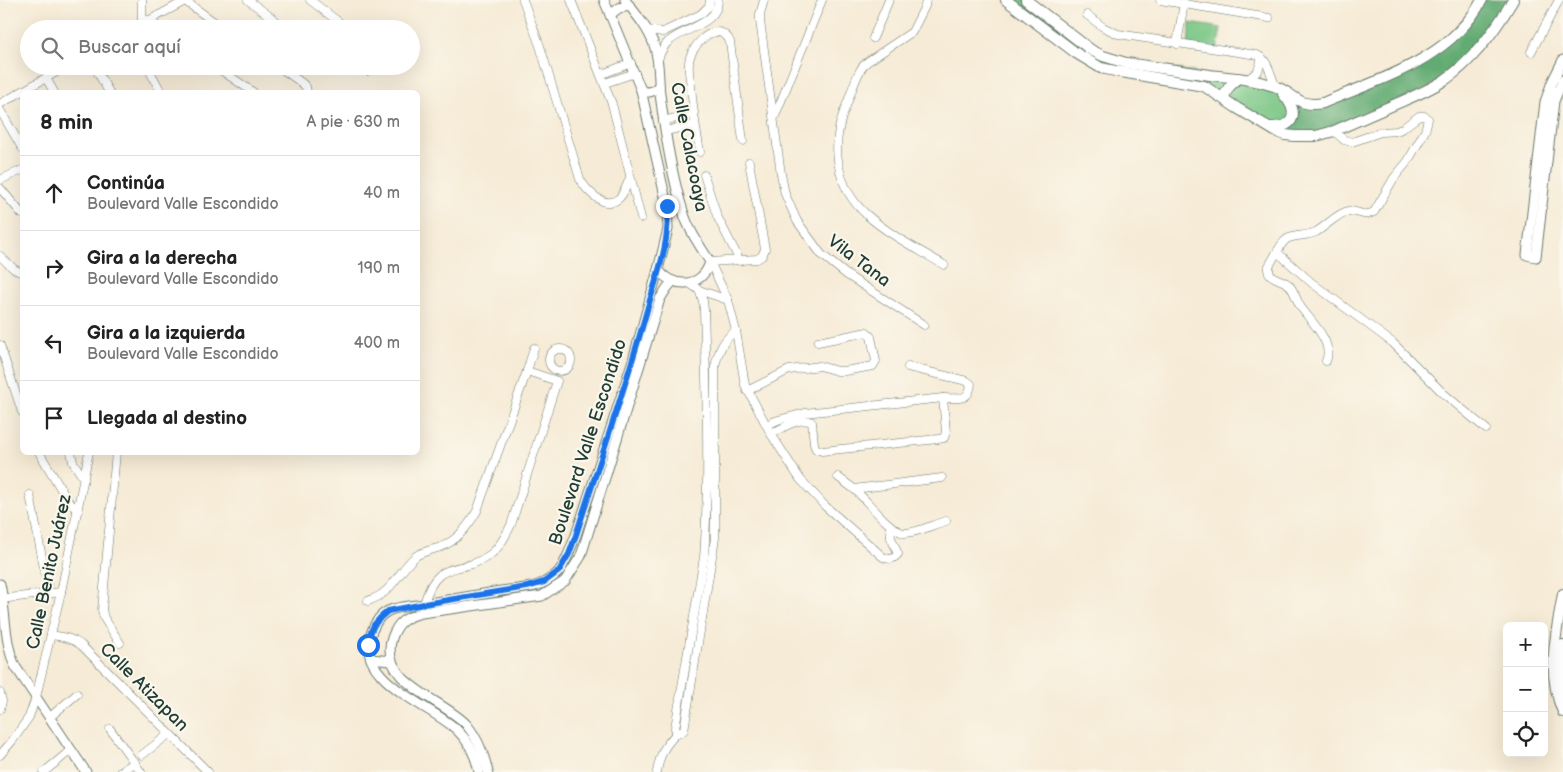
<!DOCTYPE html>
<html lang="es">
<meta charset="utf-8">
<style>
body{margin:0;font-family:"Balsamiq Sans",sans-serif;background:#f6f6f6;color:#222}
.controls{position:absolute;right:15px;bottom:15px;display:grid;overflow:hidden;border-radius:8px;box-shadow:0 5px 20px #0002}
.controls button{width:45px;height:45px;display:grid;place-items:center;padding:0;border:0;border-bottom:1px solid #e0e0e0;background:#fff;color:#222;font:25px sans-serif}
.stop{position:absolute;width:15px;height:15px;margin:-11px;border:4px solid #1a73e8;border-radius:50%;background:#fff}
.stop.end{background:#1a73e8;border-color:#fff;box-shadow:0 1px 5px #0008}
.list{margin:0;padding:0;list-style:none}
h2{display:flex;justify-content:space-between;align-items:center;height:65px;margin:0;padding:0 20px;font-size:21px}
h2 small{font-size:16px;font-weight:400;color:#767676}
.list li{display:grid;grid-template-columns:32px 1fr auto;gap:15px;align-items:center;box-sizing:border-box;height:75px;padding:0 20px;border-top:1px solid #e0e0e0}
.list b{display:block;font-size:19px;white-space:nowrap}
.list p{margin:0;font-size:16px;white-space:nowrap;color:#767676}
.list em{font-size:16px;font-style:normal;color:#767676}
.icon{flex:none;width:28px;height:28px;fill:none;stroke:currentColor;stroke-width:2;stroke-linecap:round;stroke-linejoin:round}
.map{position:relative;flex:none;width:1563px;height:772px;overflow:hidden}
.search{position:absolute;background:#fff;box-shadow:0 5px 20px #0002;left:20px;top:20px;width:400px;height:55px;display:flex;align-items:center;gap:12px;box-sizing:border-box;padding:0 18px;border-radius:28px;color:#767676;font-size:19px}
.panel{position:absolute;background:#fff;box-shadow:0 5px 20px #0002;left:20px;top:90px;width:400px;height:365px;border-radius:8px}
.map>svg:first-child{display:block}
</style>
<div class="map">
<svg width="1563" height="772" viewBox="0 0 1563 772">
<rect width="100%" height="100%" fill="#fbf7ec"/>
<filter id="ink" filterUnits="userSpaceOnUse"><feTurbulence type="fractalNoise" baseFrequency=".02" numOctaves="2"/><feDisplacementMap in="SourceGraphic" scale="10" xChannelSelector="R" yChannelSelector="G"/><feConvolveMatrix kernelMatrix="1 2 1 2 8 2 1 2 1" color-interpolation-filters="sRGB"/></filter>
<filter id="wash" filterUnits="userSpaceOnUse"><feTurbulence type="fractalNoise" baseFrequency=".0096" numOctaves="4" result="noise"/><feDisplacementMap in="SourceGraphic" scale="20" xChannelSelector="R" yChannelSelector="G"/><feGaussianBlur stdDeviation="1.12" result="paint"/><feColorMatrix in="noise" values="0 0 0 0 0 0 0 0 0 0 0 0 0 0 0 0 0 1.4 0 .05"/><feComposite in="paint" operator="in"/></filter>
<g filter="url(#wash)">
<rect width="100%" height="100%" fill="#f6ebd6"/>
<g fill="#79c685" stroke="#4c825c">
<path d="M1006,0H1026L1103,56L1276,87L1287,99L1291,120L1269,127L1204,86L1101,68Z"/>
<path d="M1190,23L1221,28L1217,50L1188,46Z"/>
</g>
<path fill="#62ab72" stroke="#407453" d="M1482,0H1513L1506,13L1447,79L1325,135L1295,136L1280,127L1291,120L1287,99L1314,105L1424,59Z"/>
</g>
<g filter="url(#ink)">
<g fill="none" stroke-linecap="round" stroke-linejoin="round">
<defs>
<g id="minor">
<path d="M248,0L287,29"/>
<path d="M310,0L348,29"/>
<path d="M523,0L540,46L580,179C586,190 604,210 618,199C624,195 627,184 630,178"/>
<path d="M571,0L612,104L641,218"/>
<path d="M764,0L760,14V21L781,174L785,194L797,221L821,254L847,275L924,325"/>
<path d="M926,0L925,6L912,32L867,62C857,69 851,95 846,106C830,144 835,187 867,215C888,234 919,250 944,265"/>
<path d="M1160,0L1269,18"/>
<path d="M185,1L224,29"/>
<path d="M1087,15L1103,27L1118,34L1257,55C1269,60 1270,75 1276,87"/>
<path d="M149,20L161,29"/>
<path d="M142,24V0"/>
<path d="M133,29L187,0"/>
<path d="M647,30L663,32L680,24L701,14L709,6L710,0"/>
<path d="M873,38L889,0"/>
<path d="M1177,44L1184,3"/>
<path d="M1531,52L1559,0"/>
<path d="M658,60C660,53 663,47 668,42C683,28 718,25 718,0"/>
<path d="M94,66L109,92"/>
<path d="M147,66L159,88L160,92"/>
<path d="M215,66L253,92"/>
<path d="M278,66L302,83L306,87L307,92"/>
<path d="M366,66L367,71"/>
<path d="M602,74L631,63"/>
<path d="M46,78L54,92"/>
<path d="M1247,80L1258,71L1262,58"/>
<path d="M605,83L635,73"/>
<path d="M0,104L67,66"/>
<path d="M0,110L22,148"/>
<path d="M775,116L822,0"/>
<path d="M663,121L693,114"/>
<path d="M665,131L695,125"/>
<path d="M1334,131L1344,140L1352,142L1381,132L1397,131L1403,128L1419,116H1424L1428,119L1425,131L1408,161L1394,178L1374,212C1362,218 1359,210 1348,211C1338,213 1325,227 1316,232C1307,236 1298,235 1289,238C1283,240 1280,247 1277,252L1312,283L1393,343L1443,393L1486,429"/>
<path d="M700,152C696,130 693,109 691,86C690,79 688,71 689,63C689,49 712,22 726,36C728,37 729,40 730,42L743,141"/>
<path d="M749,162L765,249L762,256L757,259L710,262L728,300L736,331L745,385L771,434L800,479L825,506L883,557C889,560 893,560 898,554L891,538L890,526"/>
<path d="M704,175L717,216L740,261"/>
<path d="M0,180L22,170"/>
<path d="M0,188L22,214"/>
<path d="M1277,252L1269,266V273C1274,280 1283,279 1289,285C1294,290 1296,299 1300,306C1310,321 1334,341 1326,361"/>
<path d="M0,256L14,269L22,273"/>
<path d="M689,283L699,290L728,300"/>
<path d="M0,345L22,412"/>
<circle cx="560" cy="360" r="11"/>
<path d="M527,371L534,348"/>
<path d="M747,391L789,370L820,366L837,371H845L873,366L876,361L871,337L867,332L818,342"/>
<path d="M766,425L778,420L805,413L943,398C958,398 969,402 971,384L967,381L908,367"/>
<path d="M771,434C783,428 799,416 812,422L814,444L816,449L822,451L938,439L944,438L946,432L943,398"/>
<path d="M39,452L68,501L78,511"/>
<path d="M71,452L73,462L84,479"/>
<path d="M116,452L102,610L104,618L120,643"/>
<path d="M838,477C843,481 849,485 854,489C866,499 890,531 904,533C915,534 934,524 946,521"/>
<path d="M854,489L942,478"/>
<path d="M30,495L49,594"/>
<path d="M0,599L61,592"/>
<path d="M368,601C373,599 378,597 382,594C396,584 402,567 416,556C423,551 432,550 441,547C456,541 469,525 477,511L527,371L557,381L511,525C506,535 500,547 491,554C461,577 437,555 424,604"/>
<path d="M51,635C62,637 72,638 81,645L208,772"/>
<path d="M0,693L2,701L0,709"/>
<path d="M50,717L77,694"/>
<path d="M110,729L141,772"/>
<path d="M677,733L675,728L704,557C706,534 706,511 707,488C708,429 706,369 704,310L703,301L699,290"/>
<path d="M0,755L13,740L29,717L36,697L61,592L89,452"/>
<path d="M142,755L169,734"/>
<path d="M44,772L71,750"/>
<path d="M120,772L135,762"/>
<path d="M657,772C660,754 664,746 677,733H680L684,730L715,538V367C718,352 723,339 736,331"/>
</g>
<g id="tertiary">
<path d="M625,0C636,14 648,28 654,45C660,61 658,78 660,94C665,133 671,174 683,211C688,229 700,246 710,262C702,288 674,289 658,270"/>
<path d="M610,15L619,8L630,6"/>
<path d="M1563,60L1552,82L1545,102L1527,255L1536,257L1554,101L1563,80"/>
<path d="M641,90C648,94 654,92 659,85"/>
<path d="M0,584C6,611 4,641 15,666L86,772"/>
<path d="M371,659L391,661"/>
<path d="M479,772C476,756 468,740 456,729C430,705 351,678 372,631C375,623 380,615 388,611C397,607 408,606 418,605C446,600 473,596 501,591C515,589 532,589 545,582C550,579 557,574 560,570C567,560 571,547 576,535L633,360L658,270L668,229L667,205L641,90L604,0"/>
<path d="M488,772C484,754 478,738 466,724C442,699 378,682 392,638C398,621 406,617 422,613L542,596L565,581L581,556L660,299L667,288L673,281"/>
</g>
<g id="secondary">
<path d="M1006,0L1076,53L1101,68L1115,71L1204,86L1237,108L1275,131L1285,135L1295,136H1316L1334,131C1355,122 1377,112 1398,103C1414,96 1432,89 1446,79C1474,60 1496,29 1513,0"/>
<path d="M1026,0L1091,50L1103,56L1126,63C1154,67 1182,71 1210,75C1231,77 1253,79 1274,86C1295,93 1297,108 1323,103C1380,79 1451,59 1482,0"/>
<path d="M1223,98L1229,87L1238,78"/>
<path d="M1270,127C1296,128 1299,112 1283,94"/>
<path d="M1563,594C1556,634 1546,673 1563,712"/>
<path d="M1563,645L1561,671L1563,690"/>
</g>
</defs>
<use href="#minor" stroke="#6a7a6d" stroke-width="9"/>
<use href="#tertiary" stroke="#6a7a6d" stroke-width="11"/>
<use href="#secondary" stroke="#6a7a6d" stroke-width="12"/>
<use href="#minor" stroke="#fff" stroke-width="8"/>
<use href="#tertiary" stroke="#fff" stroke-width="9"/>
<use href="#secondary" stroke="#fff" stroke-width="10"/>
</g>
</g>
<g fill="none" stroke-linecap="round" stroke-linejoin="round" filter="url(#ink)">
<path stroke="#1a73e8" stroke-width="6" d="M368,645L369,636L374,625L381,617L388,611L424,604L527,587L544,582L559,571L569,554L576,535C600,460 626,386 647,310C657,276 671,240 667,206"/>
</g>
<g text-anchor="middle" dominant-baseline="central" stroke-width="4.5" stroke-linejoin="round" paint-order="stroke">
<g font-size="18" fill="#1f3d34" stroke="#fbf7ec">
<text transform="translate(689 147) rotate(79)">Calle Calacoaya</text>
<text transform="translate(859 261) rotate(37)">Vila Tana</text>
<text transform="translate(588 442) rotate(-72)">Boulevard Valle Escondido</text>
<text transform="translate(49 572) rotate(-78)">Calle Benito Juárez</text>
<text transform="translate(144 687) rotate(45)">Calle Atizapan</text>
</g>
</g>
</svg>
<div class="controls">
<button>+</button>
<button>−</button>
<button><svg class="icon" aria-label="locate" viewBox="0 0 24 24"><circle cx="12" cy="12" r="6"/><path d="M12 2v4M12 18v4M2 12h4M18 12h4"/></svg></button>
</div>
<div class="stop" style="left:368px;top:645px"></div>
<div class="stop end" style="left:667px;top:206px"></div>
<div class="search"><svg class="icon" aria-label="search" viewBox="0 0 24 24"><circle cx="10" cy="10" r="6"/><path d="M15 15l6 6"/></svg>Buscar aquí</div>
<section class="panel">
<h2>8 min<small>A pie · 630 m</small></h2>
<ul class="list">
<li><svg class="icon" aria-label="ahead" viewBox="0 0 24 24"><path d="M12 20V5M6 11l6-6 6 6"/></svg><div><b>Continúa</b><p>Boulevard Valle Escondido</p></div><em>40 m</em></li>
<li><svg class="icon" aria-label="right" viewBox="0 0 24 24"><path d="M7 20v-9h11M14 6l5 5-5 5"/></svg><div><b>Gira a la derecha</b><p>Boulevard Valle Escondido</p></div><em>190 m</em></li>
<li><svg class="icon" aria-label="left" viewBox="0 0 24 24"><path d="M17 20v-9H6M10 6l-5 5 5 5"/></svg><div><b>Gira a la izquierda</b><p>Boulevard Valle Escondido</p></div><em>400 m</em></li>
<li><svg class="icon" aria-label="arrive" viewBox="0 0 24 24"><path d="M6 21V4h12l-3 4 3 4H6"/></svg><div><b>Llegada al destino</b></div></li>
</ul>
</section>
</div>
